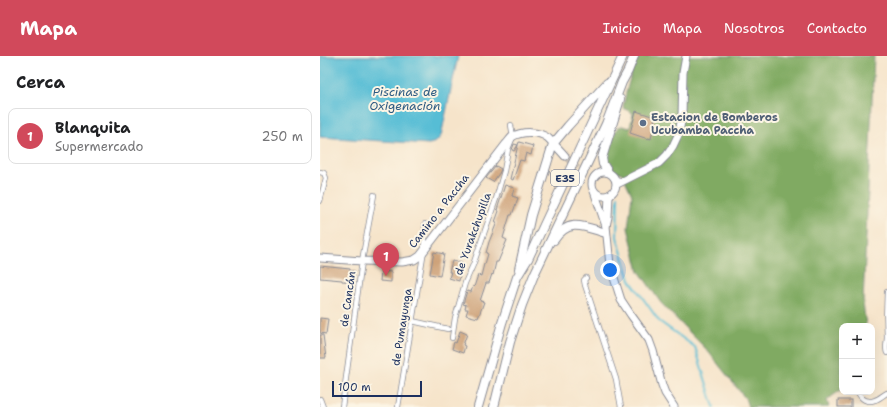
<!DOCTYPE html>
<html lang="es">
<meta charset="utf-8">
<style>
body{margin:0;font-family:"Shantell Sans",sans-serif;background:#f2f2f2;color:#202124}
.controls{position:absolute;right:12px;bottom:12px;display:grid;overflow:hidden;border-radius:8px;box-shadow:0 4px 16px #0002}
.controls button{width:36px;height:36px;display:grid;place-items:center;padding:0;border:0;border-bottom:1px solid #e0e0e0;background:#fff;color:#202124;font:20px sans-serif}
.scale{position:absolute;left:12px;bottom:10px;width:90px;box-sizing:border-box;padding-left:4px;border:2px solid #1b2f5e;border-top:0;font-size:11px;line-height:14px;white-space:nowrap;color:#1b2f5e;-webkit-text-stroke:3px #fcf5e5;paint-order:stroke}
.you{position:absolute;left:290px;top:214px;width:14px;height:14px;margin:-10px;border:3px solid #fff;border-radius:50%;background:#1a73e8;box-shadow:0 0 0 6px #1a73e833}
.badge{display:grid;place-items:center;width:26px;height:26px;border-radius:50%;background:#d1495b;color:#fff;font-size:13px;font-weight:700}
.pin{position:absolute;translate:-50% -33px;filter:drop-shadow(0 1px 2px #0008)}
.pin::after{content:'';position:absolute;top:21px;width:14px;height:12px;background:inherit;clip-path:polygon(0 0,100% 0,50% 100%)}
.list{margin:0;padding:0;list-style:none}
h2{display:flex;justify-content:space-between;align-items:center;height:52px;margin:0;padding:0 16px;font-size:17px}
h2 small{font-size:13px;font-weight:400;color:#757577}
.list li{display:grid;grid-template-columns:26px 1fr auto;gap:12px;align-items:center;box-sizing:border-box;height:56px;margin:0 8px 8px;padding:0 8px;border:1px solid #e0e0e0;border-radius:8px}
.list b{display:block;font-size:15px;white-space:nowrap}
.list p{margin:0;font-size:13px;white-space:nowrap;color:#757577}
.list em{font-size:13px;font-style:normal;color:#757577}
.map{position:relative;flex:none;width:567px;height:351px;overflow:hidden}
header{display:flex;align-items:center;gap:24px;box-sizing:border-box;height:56px;padding:0 20px;background:#d1495b;color:#fff}
header strong{font-size:19px}
nav{display:flex;gap:22px;margin-inline-start:auto;font-size:14px}
main{display:flex}
aside{flex:1;background:#fff}
.map>svg:first-child{display:block}
</style>
<header>
<strong>Mapa</strong>
<nav><a>Inicio</a><a>Mapa</a><a>Nosotros</a><a>Contacto</a></nav>
</header>
<main>
<aside>
<h2>Cerca<small></small></h2>
<ul class="list">
<li><span class="badge">1</span><div><b>Blanquita</b><p>Supermercado</p></div><em>250 m</em></li>
</ul>
</aside>
<div class="map">
<svg width="567" height="351" viewBox="0 0 567 351">
<rect width="100%" height="100%" fill="#fcf5e5"/>
<filter id="ink" filterUnits="userSpaceOnUse"><feTurbulence type="fractalNoise" baseFrequency=".025" numOctaves="2"/><feDisplacementMap in="SourceGraphic" scale="8" xChannelSelector="R" yChannelSelector="G"/><feConvolveMatrix kernelMatrix="1 2 1 2 8 2 1 2 1" color-interpolation-filters="sRGB"/></filter>
<filter id="wash" filterUnits="userSpaceOnUse"><feTurbulence type="fractalNoise" baseFrequency=".012" numOctaves="4" result="noise"/><feDisplacementMap in="SourceGraphic" scale="16" xChannelSelector="R" yChannelSelector="G"/><feGaussianBlur stdDeviation="0.9" result="paint"/><feColorMatrix in="noise" values="0 0 0 0 0 0 0 0 0 0 0 0 0 0 0 0 0 1.4 0 .05"/><feComposite in="paint" operator="in"/></filter>
<g filter="url(#wash)">
<rect width="100%" height="100%" fill="#f6e4ca"/>
<path fill="#80aa62" stroke="#4e6c60" d="M318,0H554L543,247L546,270H522V333L507,344L509,351H428L425,342L387,294L341,247L319,215L308,172L312,139L302,117C293,115 291,113 286,105L287,97L297,72L302,70L310,72L313,57L303,52C306,34 311,17 318,0Z"/>
<path fill="#57bdd5" stroke="#39769a" d="M0,0H138L121,80L116,86L109,88L0,81Z"/>
<g fill="none" stroke-linecap="round" stroke-linejoin="round">
<path stroke="#57bdd5" stroke-width="2" d="M298,140L297,181L310,224L339,265L375,291L394,351"/>
</g>
<g id="blocks">
<g fill="#cda178">
<path d="M316,55L335,61L331,83L328,82V83L310,77Z"/>
<path d="M199,86L213,90L211,99L206,97L204,105L200,104L193,124L190,123L198,89L194,95L192,94L194,88L198,89Z"/>
<path d="M176,110L181,113L180,116L173,126L166,122Z"/>
<path d="M185,129L194,132L192,140L198,142L192,159H190L183,182L187,184L178,206H176L173,219L172,218L169,227H166L160,245L164,246L158,262L146,259L148,253H145L146,249L143,248L147,235L151,236L153,230L154,231L158,219L161,220L164,208H165L168,198L166,197L169,186L177,166H175L179,155L177,154Z"/>
<path d="M114,196L124,198L120,220L110,218Z"/>
<path d="M132,205L142,207L139,225L129,222L131,216H129Z"/>
<path d="M0,210L30,213V215H35L34,226L22,225V224L0,222Z"/>
<path d="M61,215L71,216V226L60,225Z"/>
<path d="M0,262L8,263L6,278L0,277Z"/>
<path d="M140,275L147,278L143,289L145,290L143,297L132,293L134,286L136,287Z"/>
<path d="M0,279H3L6,302H0Z"/>
<rect x="518" y="344" width="13" height="7"/>
</g>
</g>
</g>
<g filter="url(#ink)">
<use href="#blocks" fill-opacity="0" stroke="#888a94" stroke-width="1"/>
<g fill="none" stroke-linecap="round" stroke-linejoin="round">
<path stroke="#cac0b4" stroke-width="7" stroke-dasharray="7 3.5" stroke-linecap="butt" d="M245,100L265,120"/>
<defs>
<g id="street">
<path d="M0,116L4,117L6,122L0,145"/>
<path d="M266,222L264,224L265,229L296,323L301,351"/>
<path d="M567,236C566,251 566,266 567,281C567,286 565,292 567,297"/>
<path d="M92,265L128,273"/>
<path d="M132,282L135,262L145,227L153,209L176,143L184,115L188,93L193,81L191,69"/>
<path d="M538,336C541,343 547,347 555,344C559,343 563,339 567,337"/>
<path d="M0,343L3,351"/>
<path d="M22,351L42,205L54,139"/>
<path d="M78,351L104,194L105,168"/>
</g>
<g id="secondary">
<circle cx="284" cy="128" r="12"/>
<path d="M297,128L339,107L347,99L353,90L359,77L362,60L363,17L366,0"/>
<path d="M274,135L286,170L290,209L301,244L311,259L329,284L333,295L342,329L345,337L354,351"/>
<path d="M286,170L288,161L289,139"/>
<path d="M0,202L42,205L82,206L94,204L100,200L186,88C188,86 190,83 192,81C202,75 219,75 228,82C234,88 240,94 245,100"/>
</g>
<g id="highway">
<path d="M288,116L283,108L282,102L300,43"/>
<path d="M234,184C249,161 265,171 286,177"/>
<path d="M199,213L211,159L233,88L248,70L287,27"/>
<path d="M158,351L182,267L197,221L208,203L303,0"/>
<path d="M174,351L190,286L202,249L214,219L278,85L286,68L302,26L308,15L314,0"/>
</g>
</defs>
<use href="#street" stroke="#888a94" stroke-width="6"/>
<use href="#secondary" stroke="#888a94" stroke-width="9"/>
<use href="#highway" stroke="#888a94" stroke-width="10"/>
<use href="#street" stroke="#fff" stroke-width="4.5"/>
<use href="#secondary" stroke="#fff" stroke-width="7"/>
<use href="#highway" stroke="#fff" stroke-width="8"/>
</g>
</g>
<circle fill="#5c6f8a" stroke="#fcf5e5" stroke-width="1.5" cx="323" cy="67" r="4"/>
<g text-anchor="middle" dominant-baseline="central" stroke-width="4" stroke-linejoin="round" paint-order="stroke">
<rect fill="#fcf5e5" stroke="#5e6a86" stroke-width="1" x="231" y="114" width="28" height="16" rx="3"/>
<g font-size="10" font-weight="bold" fill="#1b2f5e">
<text x="245" y="122">E35</text>
</g>
<g font-size="11" font-weight="bold" fill="#4e5e75" stroke="#fcf5e5" text-anchor="start">
<text x="331" y="61">Estacion de Bomberos<tspan x="331" dy="13">Ucubamba Paccha</tspan></text>
</g>
<g font-size="11" fill="#1b2f5e" stroke="#fcf5e5">
<text transform="translate(119 155) rotate(-52)">Camino a Paccha</text>
<text transform="translate(153 178) rotate(-70)">de Yurakchupilla</text>
<text transform="translate(28 243) rotate(-82)">de Cancán</text>
<text transform="translate(82 271) rotate(-81)">de Pumayunga</text>
</g>
<g font-size="12" font-style="italic" fill="#2d5a82" stroke="#fcf5e5">
<text x="85" y="36">Piscinas de<tspan x="85" dy="14">Oxigenación</tspan></text>
</g>
</g>
</svg>
<div class="controls">
<button>+</button>
<button>−</button>
</div>
<div class="scale">100 m</div>
<div class="you"></div>
<div class="pin badge" style="left:66px;top:220px">1</div>
</div>
</main>
